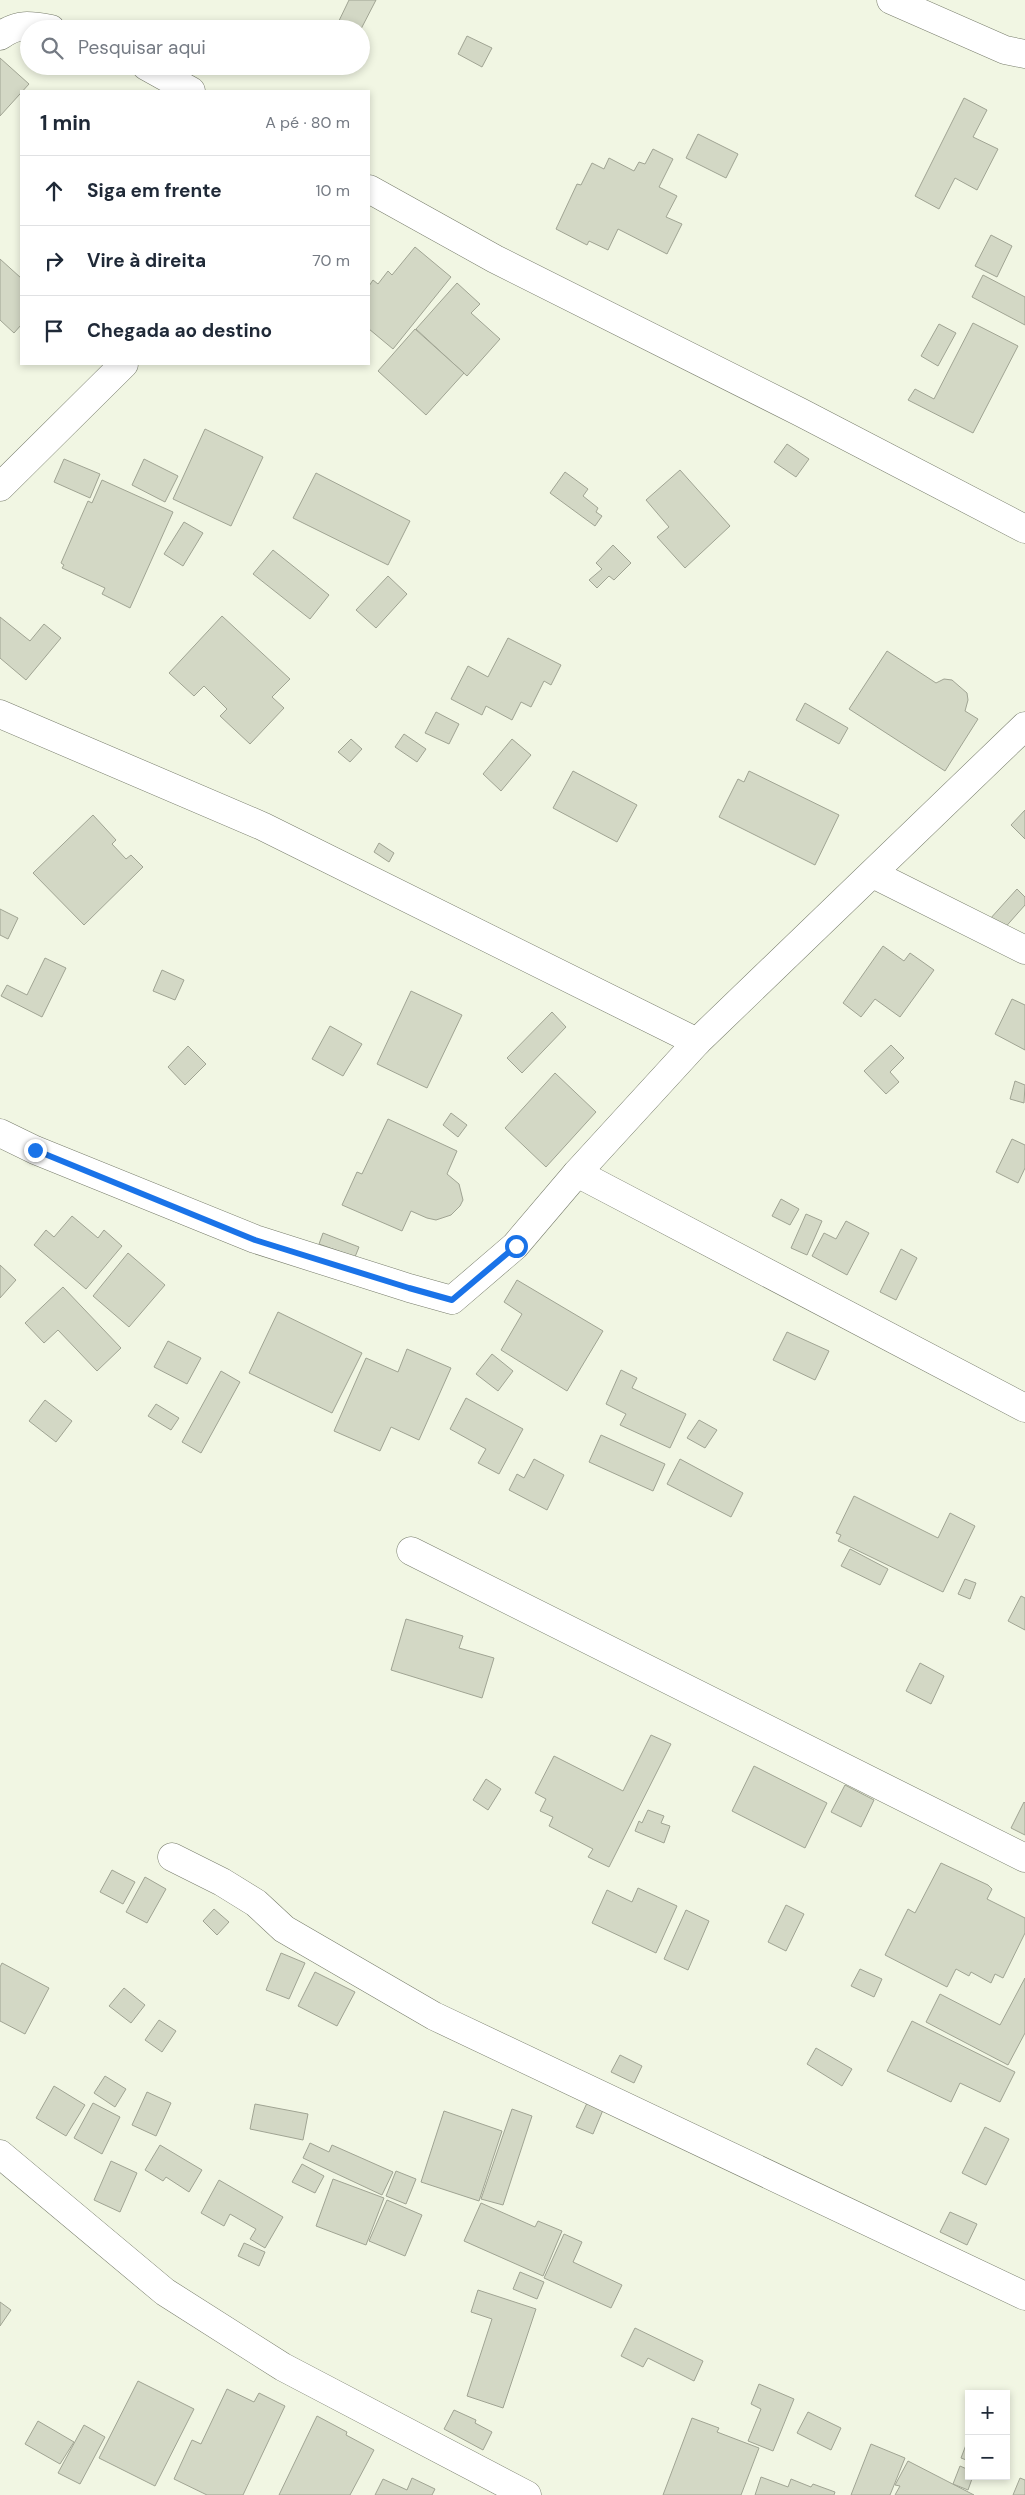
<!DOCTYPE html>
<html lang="pt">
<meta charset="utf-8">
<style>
body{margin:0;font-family:"DM Sans",sans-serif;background:#f6f6f7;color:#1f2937}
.controls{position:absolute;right:15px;bottom:15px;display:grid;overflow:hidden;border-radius:0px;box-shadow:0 2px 8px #0003}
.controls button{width:45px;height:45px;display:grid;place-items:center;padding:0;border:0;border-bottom:1px solid #e0e1e3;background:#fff;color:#1f2937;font:25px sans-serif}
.stop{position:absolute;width:15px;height:15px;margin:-11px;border:4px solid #1a73e8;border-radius:50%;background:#fff}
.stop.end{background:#1a73e8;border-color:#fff;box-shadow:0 1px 5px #0008}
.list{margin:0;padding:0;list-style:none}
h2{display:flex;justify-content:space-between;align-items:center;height:65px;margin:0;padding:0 20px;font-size:21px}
h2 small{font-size:16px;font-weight:400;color:#747a83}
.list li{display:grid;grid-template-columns:32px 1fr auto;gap:15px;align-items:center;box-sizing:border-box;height:70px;padding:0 20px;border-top:1px solid #e0e1e3}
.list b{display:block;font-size:19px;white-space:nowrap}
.list em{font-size:16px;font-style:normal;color:#747a83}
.icon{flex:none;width:28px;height:28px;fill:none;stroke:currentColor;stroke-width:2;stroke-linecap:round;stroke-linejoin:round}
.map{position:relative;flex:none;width:1025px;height:2495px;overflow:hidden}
.search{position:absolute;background:#fff;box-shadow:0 2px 8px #0003;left:20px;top:20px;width:350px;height:55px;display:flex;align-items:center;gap:12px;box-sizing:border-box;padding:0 18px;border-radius:28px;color:#747a83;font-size:19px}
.panel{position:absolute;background:#fff;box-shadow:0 2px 8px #0003;left:20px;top:90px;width:350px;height:275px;border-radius:0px}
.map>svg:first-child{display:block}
</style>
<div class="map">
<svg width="1025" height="2495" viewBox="0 0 1025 2495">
<rect width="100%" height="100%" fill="#f1f6e3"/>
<g fill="#d3d8c5" stroke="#a0a493">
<path d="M349,0H376L361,29L336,27Z"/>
<path d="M467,36L492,48L482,67L458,54Z"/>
<path d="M0,58L29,84L0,116Z"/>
<path d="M964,98L987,110L973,137L998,149L977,190L955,178L939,209L915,196Z"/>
<path d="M698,134L738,154L726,178L686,158Z"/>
<path d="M653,149L673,159L659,187L677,196L666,217L682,224L667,254L618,229L608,250L589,241L587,245L556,229L577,184L581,185L592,163L604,169L609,158L634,171L639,162L645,164Z"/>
<path d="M991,235L1012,246L997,277L975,266Z"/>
<path d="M415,247L451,277L393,349L369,329V286L373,280L378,284L388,271L392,275Z"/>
<path d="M0,259L21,278V325L14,333L0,320Z"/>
<path d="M983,275L1025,297V325L972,297Z"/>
<path d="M457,283L480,304L471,313L500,339L467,376L416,329Z"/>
<path d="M973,323L1018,346L973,433L908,400L915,389L934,399Z"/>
<path d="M939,324L956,333L938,366L921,356Z"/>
<path d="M415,329L464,373L426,415L378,371Z"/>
<path d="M205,429L263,457L231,526L173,499Z"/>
<path d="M787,444L809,459L796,477L774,462Z"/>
<path d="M64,459L100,474L90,498L54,482Z"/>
<path d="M144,459L178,476L165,502L132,485Z"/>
<path d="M680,470L730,526L685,568L657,537L669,527L646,500Z"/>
<path d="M565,472L588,489L583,496L598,508L596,512L602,516L595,526L550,493Z"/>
<path d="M316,473L410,521L388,565L293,518Z"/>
<path d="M102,480L173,512L130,608L102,594L105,588L62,568L64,565L61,563L88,501L92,503Z"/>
<path d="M184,522L203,533L183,566L164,554Z"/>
<path d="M613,545L631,563L614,580L609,576L597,588L589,580L602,569L596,563Z"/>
<path d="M273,550L329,595L310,619L253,574Z"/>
<path d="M388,576L407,594L376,628L356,610Z"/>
<path d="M222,616L290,679L272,697L284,708L250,744L220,716L227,709L204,686L194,696L169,673Z"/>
<path d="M0,617L30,641L44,624L61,638L26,680L0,658Z"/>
<path d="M508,638L561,665L551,685L544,681L531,707L521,702L512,720L486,706L482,715L451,699L468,666L488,677Z"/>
<path d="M887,651L936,683L944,679L952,680L967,693L968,700L965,711L978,719L945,771L849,709Z"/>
<path d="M805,703L848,728L839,744L796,720Z"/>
<path d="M436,712L459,724L449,744L425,733Z"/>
<path d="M404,734L426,749L417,762L395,747Z"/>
<path d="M351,739L362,749L350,762L338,752Z"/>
<path d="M512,739L531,755L501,791L483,774Z"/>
<path d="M573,771L637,805L617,842L553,808Z"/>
<path d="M749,771L839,815L815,865L719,817L738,779L744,782Z"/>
<path d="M1025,810V839L1011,825Z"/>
<path d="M93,815L116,840L112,844L126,859L131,855L143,867L84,925L33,873Z"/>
<path d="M379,843L394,853L389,862L374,852Z"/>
<path d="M1017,889L1025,897V905L1002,931L989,920Z"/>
<path d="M0,909L18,918L8,939L0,935Z"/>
<path d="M883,946L904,961L910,953L934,970L900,1017L875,999L861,1017L843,1003Z"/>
<path d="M45,958L66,968L42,1017L1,996L7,985L27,995Z"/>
<path d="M162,970L184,980L175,1000L153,991Z"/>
<path d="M411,991L462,1015L427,1088L377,1064Z"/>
<path d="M1012,999L1025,1005V1050L995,1034Z"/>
<path d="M552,1012L566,1027L522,1073L507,1058Z"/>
<path d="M330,1026L362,1044L343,1076L312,1059Z"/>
<path d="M891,1045L904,1058L890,1072L899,1082L886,1094L864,1071Z"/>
<path d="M188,1046L206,1064L185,1085L168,1067Z"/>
<path d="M555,1073L596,1112L546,1167L505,1128Z"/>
<path d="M1015,1081L1025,1085L1024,1103L1010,1099Z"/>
<path d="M451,1113L467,1125L458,1137L443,1125Z"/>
<path d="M388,1119L457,1151L447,1174L459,1184L463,1200L460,1206L451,1215L436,1220L427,1218L411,1211L402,1231L342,1205L357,1172L362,1174Z"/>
<path d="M1012,1139L1025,1145V1168L1018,1183L996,1172Z"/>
<path d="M781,1199L799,1209L790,1225L772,1216Z"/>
<path d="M806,1214L822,1221L807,1255L791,1248Z"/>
<path d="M72,1216L98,1238L104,1230L122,1246L86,1289L34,1245L46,1230L54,1237Z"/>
<path d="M846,1221L869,1233L847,1275L812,1256L824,1233L836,1239Z"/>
<path d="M323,1233L359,1247L355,1257L319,1244Z"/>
<path d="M901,1249L917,1258L896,1300L880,1292Z"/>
<path d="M128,1253L165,1285L129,1327L93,1296Z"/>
<path d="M0,1265L16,1280L0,1298Z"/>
<path d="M517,1280L603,1331L567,1391L501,1350L522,1314L504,1302Z"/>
<path d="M63,1287L121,1348L97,1371L58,1330L44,1343L25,1323Z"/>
<path d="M278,1312L362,1353L332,1413L249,1373Z"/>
<path d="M787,1332L829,1351L815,1380L773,1360Z"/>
<path d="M168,1341L201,1358L187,1384L154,1367Z"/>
<path d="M407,1349L451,1368L419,1440L391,1427L380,1451L334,1431L366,1358L398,1372Z"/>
<path d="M492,1354L513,1371L498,1391L476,1374Z"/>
<path d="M621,1370L637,1378L632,1388L686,1414L670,1448L620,1425L626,1414L606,1404Z"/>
<path d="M221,1371L240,1382L201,1453L182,1442Z"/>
<path d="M466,1398L523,1429L499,1474L478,1463L486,1449L450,1429Z"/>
<path d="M45,1400L72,1421L56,1442L29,1421Z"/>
<path d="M156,1404L179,1418L171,1430L148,1416Z"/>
<path d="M699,1420L717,1430L705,1448L687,1438Z"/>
<path d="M601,1435L665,1464L653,1491L589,1462Z"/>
<path d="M534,1459L564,1475L547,1510L509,1490L517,1474L524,1478Z"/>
<path d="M680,1459L743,1493L731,1517L667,1484Z"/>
<path d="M854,1496L938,1538L950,1513L975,1526L943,1592L838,1541L841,1535L836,1533Z"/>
<path d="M850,1549L888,1569L880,1585L841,1566Z"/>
<path d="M965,1579L976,1583L970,1599L958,1594Z"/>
<path d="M1021,1596L1025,1598V1630L1008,1621Z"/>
<path d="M406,1619L463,1636L459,1648L494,1658L482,1698L391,1670Z"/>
<path d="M920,1663L944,1676L931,1704L906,1691Z"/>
<path d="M651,1735L671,1744L609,1867L588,1857L593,1849L549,1826L553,1817L540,1811L546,1799L535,1793L554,1756L623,1791Z"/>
<path d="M754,1766L827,1803L805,1848L732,1811Z"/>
<path d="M486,1779L501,1789L488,1810L473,1800Z"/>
<path d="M845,1785L874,1800L861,1827L831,1812Z"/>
<path d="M1024,1802L1025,1803V1835L1011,1828Z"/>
<path d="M648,1810L664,1816L661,1823L670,1826L664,1843L635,1831L639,1821L642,1823Z"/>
<path d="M941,1863L988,1885L992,1889L987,1899L1025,1918V1933L1003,1978L995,1974L991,1983L971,1972L969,1976L956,1969L947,1987L885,1955L908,1909L915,1913Z"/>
<path d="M112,1870L135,1882L123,1904L100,1892Z"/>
<path d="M145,1877L166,1889L147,1923L126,1912Z"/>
<path d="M638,1888L677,1906L656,1953L592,1923L607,1890L632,1902Z"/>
<path d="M786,1905L804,1914L786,1951L768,1942Z"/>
<path d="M214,1909L229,1922L217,1935L203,1921Z"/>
<path d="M686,1910L709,1921L688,1970L664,1959Z"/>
<path d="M281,1953L305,1963L289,1999L266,1990Z"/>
<path d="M2,1963L49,1988L25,2034L0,2021V1967Z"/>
<path d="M860,1969L882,1979L874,1997L851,1986Z"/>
<path d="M315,1972L355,1992L337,2026L298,2006Z"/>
<path d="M1025,1978V2033L1008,2065L926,2022L940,1994L1000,2025Z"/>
<path d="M124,1988L145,2005L131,2023L109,2006Z"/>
<path d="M159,2020L176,2031L162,2052L145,2040Z"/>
<path d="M912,2021L1015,2072L1000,2102L960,2083L951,2102L887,2071Z"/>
<path d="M816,2048L852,2069L842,2086L807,2064Z"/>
<path d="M620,2055L642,2066L634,2083L611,2072Z"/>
<path d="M105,2076L126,2089L115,2107L94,2093Z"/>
<path d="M54,2086L85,2105L66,2136L36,2118Z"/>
<path d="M147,2092L171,2103L156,2136L132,2125Z"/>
<path d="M93,2103L120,2117L102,2154L74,2138Z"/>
<path d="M587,2103L603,2110L593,2134L576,2127Z"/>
<path d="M255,2104L308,2114L303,2140L250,2129Z"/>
<path d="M512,2109L532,2116L503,2205L481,2199Z"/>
<path d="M444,2111L502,2131L479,2201L421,2182Z"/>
<path d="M985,2127L1009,2139L986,2185L962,2173Z"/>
<path d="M310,2143L329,2152L332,2145L393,2172L382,2195L303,2158Z"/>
<path d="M160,2145L202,2170L189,2192L166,2177L163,2181L145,2170Z"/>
<path d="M111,2161L137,2173L120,2212L94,2200Z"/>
<path d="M302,2164L324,2176L315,2193L292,2182Z"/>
<path d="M396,2171L416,2179L406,2204L386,2196Z"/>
<path d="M333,2179L384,2198L366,2245L316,2226Z"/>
<path d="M219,2180L283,2217L265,2248L250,2239L256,2229L230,2214L224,2226L201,2213Z"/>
<path d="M387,2200L422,2215L405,2256L369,2241Z"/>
<path d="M481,2203L535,2227L538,2221L562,2231L543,2276L464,2241Z"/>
<path d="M950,2212L977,2224L967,2245L940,2232Z"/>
<path d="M564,2234L582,2242L573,2262L622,2285L611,2308L544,2278Z"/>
<path d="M244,2243L265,2252L259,2266L238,2256Z"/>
<path d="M520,2272L544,2282L537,2299L513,2289Z"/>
<path d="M478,2290L536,2309L503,2408L467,2396L492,2319L471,2312Z"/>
<path d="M0,2302L11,2310L0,2326Z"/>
<path d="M635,2328L703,2361L694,2381L648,2358L643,2367L621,2356Z"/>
<path d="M138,2381L194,2409L155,2486L99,2458Z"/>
<path d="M759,2384L794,2399L773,2451L748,2441L761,2409L751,2404Z"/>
<path d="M227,2389L254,2402L259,2393L285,2406L243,2495H207L174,2479L192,2440L201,2444Z"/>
<path d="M454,2410L476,2420L475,2423L492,2432L483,2450L444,2429Z"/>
<path d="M808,2412L841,2428L831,2450L797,2433Z"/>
<path d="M317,2416L347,2432L346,2435L374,2450L350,2495H279Z"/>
<path d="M692,2418L719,2428L717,2432L759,2448L741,2495H663Z"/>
<path d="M38,2421L74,2442L60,2464L25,2444Z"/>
<path d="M84,2425L105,2437L80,2484L58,2473Z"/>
<path d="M969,2437V2461L961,2458Z"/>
<path d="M871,2444L905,2458L890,2495H851Z"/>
<path d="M908,2461L974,2495H895L900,2486L895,2485Z"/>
<path d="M960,2466L969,2470V2476H973L968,2490L953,2484Z"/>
<path d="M761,2477L788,2487L791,2479L811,2487L813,2484L835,2492L834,2495H755Z"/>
<path d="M412,2478L435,2489L432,2495H375L383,2479L407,2490Z"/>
<path d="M1020,2478L1025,2480V2495H1013Z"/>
</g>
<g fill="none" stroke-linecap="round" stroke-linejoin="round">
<defs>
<g id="minor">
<path d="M891,0L1005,50L1025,54"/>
<path d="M0,36C18,23 30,25 51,29"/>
<path d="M146,66L191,91"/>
<path d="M369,189L495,259L800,412L1025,529"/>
<path d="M0,487L124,364"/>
<path d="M0,714L262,826L697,1042"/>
<path d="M873,874L1025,950"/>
<path d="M0,1133L35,1150L255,1239L409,1288L452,1300L515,1246L577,1173L697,1042L1025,726"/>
<path d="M577,1173L1025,1408"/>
<path d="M411,1551L1025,1858"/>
<path d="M172,1857L222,1882L256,1903L284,1929L434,2016L1025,2296"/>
<path d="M0,2154L165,2292L283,2367L527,2495"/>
</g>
</defs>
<use href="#minor" stroke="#777c6b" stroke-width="29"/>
<use href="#minor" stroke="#fff" stroke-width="28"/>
</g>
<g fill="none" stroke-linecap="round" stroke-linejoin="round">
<path stroke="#1a73e8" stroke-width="6" d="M35,1150L255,1240L409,1288L452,1300L516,1246"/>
</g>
</svg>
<div class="controls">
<button>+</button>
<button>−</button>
</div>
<div class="stop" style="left:516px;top:1246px"></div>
<div class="stop end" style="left:35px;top:1150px"></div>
<div class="search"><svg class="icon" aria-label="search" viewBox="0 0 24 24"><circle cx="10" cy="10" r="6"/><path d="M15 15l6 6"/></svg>Pesquisar aqui</div>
<section class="panel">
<h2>1 min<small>A pé · 80 m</small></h2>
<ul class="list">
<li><svg class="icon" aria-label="ahead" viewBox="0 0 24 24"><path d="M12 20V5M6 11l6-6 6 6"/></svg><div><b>Siga em frente</b></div><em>10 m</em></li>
<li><svg class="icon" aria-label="right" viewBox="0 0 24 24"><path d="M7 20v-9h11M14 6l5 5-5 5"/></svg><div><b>Vire à direita</b></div><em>70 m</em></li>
<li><svg class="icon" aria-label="arrive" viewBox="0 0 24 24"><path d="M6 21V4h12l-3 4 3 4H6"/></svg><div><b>Chegada ao destino</b></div></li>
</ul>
</section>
</div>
